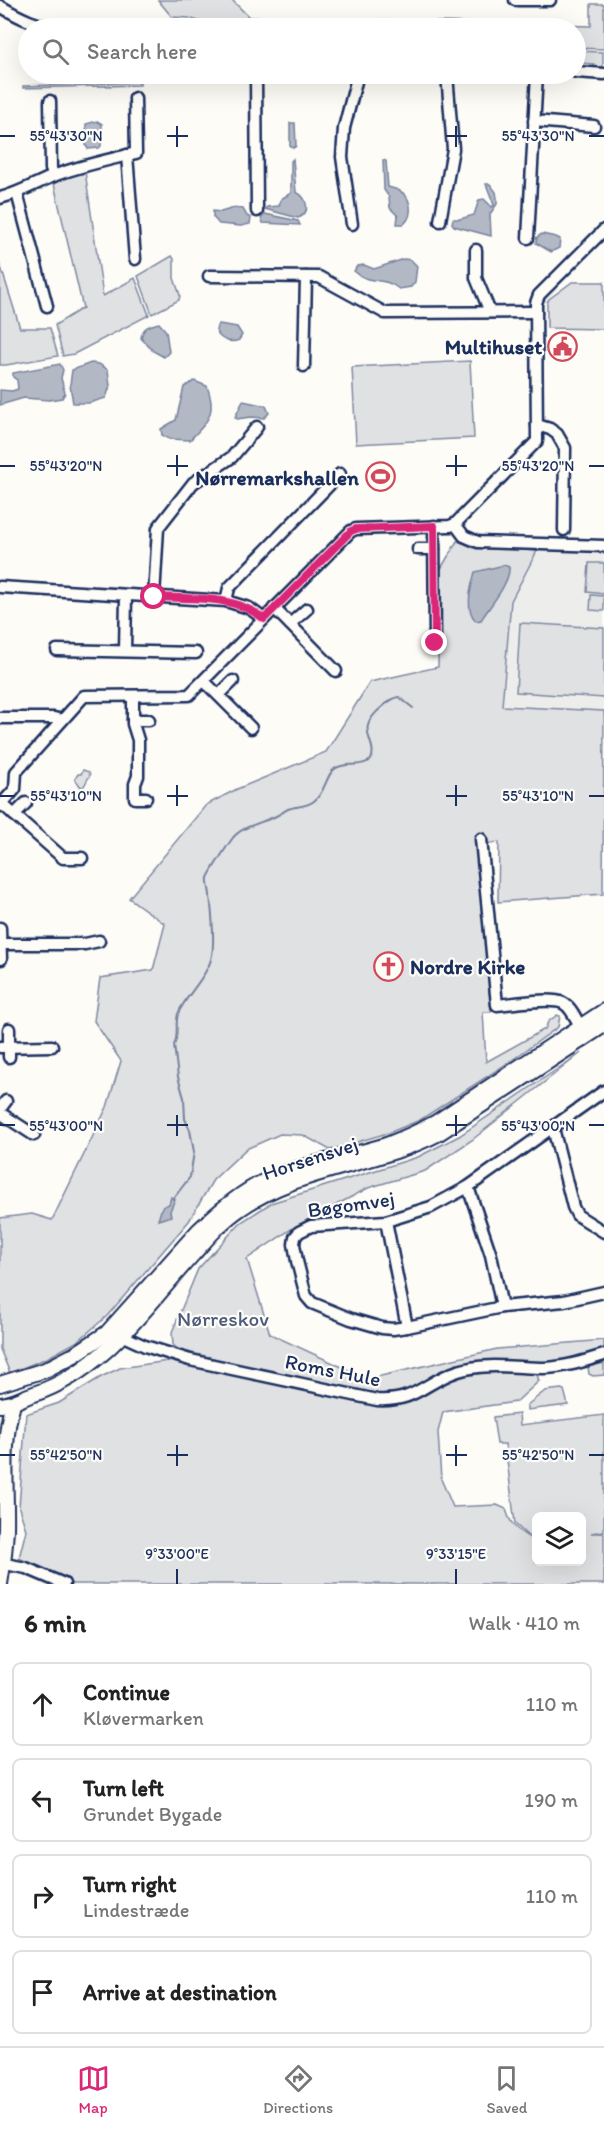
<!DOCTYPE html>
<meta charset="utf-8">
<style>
body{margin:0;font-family:Itim,sans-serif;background:#f2f2f2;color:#222}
.controls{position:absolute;right:18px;bottom:18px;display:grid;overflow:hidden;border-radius:9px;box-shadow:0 6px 24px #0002}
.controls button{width:54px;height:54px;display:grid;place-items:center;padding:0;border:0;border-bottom:2px solid #e0e0e0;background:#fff;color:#222;font:30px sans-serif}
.stop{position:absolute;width:18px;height:18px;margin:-14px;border:4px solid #db2777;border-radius:50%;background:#fff}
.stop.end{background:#db2777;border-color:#fff;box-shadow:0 2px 6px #0008}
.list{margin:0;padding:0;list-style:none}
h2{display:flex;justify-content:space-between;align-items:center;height:78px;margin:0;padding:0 24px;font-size:26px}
h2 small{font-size:20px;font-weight:400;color:#767676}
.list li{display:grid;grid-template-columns:39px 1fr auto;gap:18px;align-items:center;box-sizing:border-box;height:84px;margin:0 12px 12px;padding:0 12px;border:2px solid #e0e0e0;border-radius:9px}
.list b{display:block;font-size:22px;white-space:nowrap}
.list p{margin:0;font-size:20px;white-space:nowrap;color:#767676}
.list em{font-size:20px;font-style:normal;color:#767676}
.icon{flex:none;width:33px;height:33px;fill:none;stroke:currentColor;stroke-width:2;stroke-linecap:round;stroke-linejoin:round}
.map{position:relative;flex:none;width:604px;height:1584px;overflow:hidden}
.search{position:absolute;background:#fff;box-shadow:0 6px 24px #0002;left:18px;right:18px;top:18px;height:66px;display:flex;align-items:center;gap:15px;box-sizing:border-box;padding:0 21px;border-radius:33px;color:#767676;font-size:22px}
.sheet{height:462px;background:#fff}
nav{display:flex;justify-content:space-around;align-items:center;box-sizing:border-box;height:84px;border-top:2px solid #e0e0e0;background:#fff;font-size:16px;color:#767676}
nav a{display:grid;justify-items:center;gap:3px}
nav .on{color:#db2777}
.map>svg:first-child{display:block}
</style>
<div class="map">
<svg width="604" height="1584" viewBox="0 0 604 1584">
<rect width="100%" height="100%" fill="#fdfcf7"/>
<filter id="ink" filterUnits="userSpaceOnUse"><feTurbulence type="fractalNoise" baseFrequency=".0167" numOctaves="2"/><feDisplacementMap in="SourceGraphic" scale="12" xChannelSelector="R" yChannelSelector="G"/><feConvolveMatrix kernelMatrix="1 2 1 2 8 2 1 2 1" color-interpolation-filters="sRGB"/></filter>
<g filter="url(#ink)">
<path fill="#edeeec" d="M539,546L604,550V711L501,706L511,602Z"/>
<g fill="#e0e1e3" stroke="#7e88a0" stroke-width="1.5" fill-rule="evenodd">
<path d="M158,0H232L249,17L591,26V4H604V49L576,48V28H243L214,26L189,18L172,17Z"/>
<path d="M576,51L603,52V66L600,69L594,68V64L576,63Z"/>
<path d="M140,82V85L23,88V86Z"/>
<path d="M85,171L103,296L135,278L149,315L74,354L63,356L55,325L83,308L53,180Z"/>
<path d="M172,256L174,259V278L180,295L179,300L152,314L138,276Z"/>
<path d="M0,264L20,328H50L58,356L6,365H0Z"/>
<path d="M572,282H604V329L547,328V302L549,299Z"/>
<path d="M470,361L474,438L356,444L352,367Z"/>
<path d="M457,541L477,547L537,551L511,601L502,706L604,711L603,894L498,902L499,842L478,845L491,1012H483L486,1062L545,1029L548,1022L557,1015L560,1016L558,1027L508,1063L420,1120L391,1132L330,1150L303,1135L280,1134L246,1149L213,1180L189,1221L107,1316L78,1341L47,1358L10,1373L0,1349V1218L32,1214L52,1220L107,1107L121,1061L94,1021L100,978L153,970L165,924L129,898L206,805L237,789L326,752L370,682L438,667L439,572Z"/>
<path d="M589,563H604V594L587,592Z"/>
<path d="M591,595L604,596V611L590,610Z"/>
<path d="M520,623L604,628V698L516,692Z"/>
<path d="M83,770L89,772L90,775L84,786L81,787L75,779L78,774H81Z"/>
<path d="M581,1053L472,1140L425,1171L368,1188L293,1228L247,1259L270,1334L368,1379L497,1349L604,1340V1349L563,1361L457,1368L418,1391L378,1397L179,1350L173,1345L172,1332L198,1269L240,1223L271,1203L418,1157L459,1136Z"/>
<path d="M168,1361L378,1403L462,1372L536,1371L539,1381L516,1402L443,1412L438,1432L441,1479L453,1507L497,1505L506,1509C510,1524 516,1530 530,1538L515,1524L505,1444H497L493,1417L519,1414L520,1425L604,1415V1531L591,1533H604V1584H72L19,1558L26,1530L19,1508L26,1414L59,1403L101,1377L120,1368ZM536,1516H582V1562H536Z"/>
<path d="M604,1363V1375L593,1376L589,1374L588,1367Z"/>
<path d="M561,1389L564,1390L568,1405L527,1410V1405L545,1391Z"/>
</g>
<g fill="#b3b8c5" stroke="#76819c" stroke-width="1.5">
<path d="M97,121L102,124L101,146L99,148L88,149L86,146V124Z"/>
<path d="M290,123H295L296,146L293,148L290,146Z"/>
<path d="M293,159L296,192C307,197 312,213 298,218L265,209L267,207L279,206L281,199L291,193V161Z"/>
<path d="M383,160L386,161L388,187C392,188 395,189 398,190C412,196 414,215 404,224H397L398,216L390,208L389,197L384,190Z"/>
<path d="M486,184H490L496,192L497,198V204L490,214L491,236L454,226L452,223L453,219H460L474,215L479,200L484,199L492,207L494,205Z"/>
<path d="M234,208L243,209L247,216L251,218L250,224L241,226L219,224L213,217V211L221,212Z"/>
<path d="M265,214L298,221L300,225L263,223L261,218Z"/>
<path d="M542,234L556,237L560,239L559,248L551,252L536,243L537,237Z"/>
<path d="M404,259L411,260L417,266L415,282L411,287L399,289C382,275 370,286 354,271L357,266L364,265L374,269Z"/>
<path d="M159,323L166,331L169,352L164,357L153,351L141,338C143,327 148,326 159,323Z"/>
<path d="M219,324L237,327L242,335L239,340C230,344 220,340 216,331L217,326Z"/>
<path d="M91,363L99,364L108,370L110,386L106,398L89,403H73L70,385L72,370Z"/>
<path d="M60,364L63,370L61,378L65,393L62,398L49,400L24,398L0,405V390L12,391L18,389L17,380L13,377V373Z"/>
<path d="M194,381L207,386C217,413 209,420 190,440L169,439L162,435L161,429L176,420L184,387Z"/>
<path d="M243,401L266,406L269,413L264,418L251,417L237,419L235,417Z"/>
<path d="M504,565L509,567C511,582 489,607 481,620L476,621C464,609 471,587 475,572Z"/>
<path d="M171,1197L175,1199L170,1211L171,1216L158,1220L162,1207L169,1204Z"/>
</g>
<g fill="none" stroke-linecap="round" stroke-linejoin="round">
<path stroke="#76819c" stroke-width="2" d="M173,1199L190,1177L194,1152L190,1130L185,1119L184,1098L178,1077L174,1045C179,1037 175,1024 178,1014C185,996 209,975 212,955C215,937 212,914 210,896C210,890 207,884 208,878C209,874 229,843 232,839C241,826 262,823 276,816C281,814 284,811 288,809C296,806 307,807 314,801C326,792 326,773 336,768C347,762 360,768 371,760C379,740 352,732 382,707C388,702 392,698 399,697L413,708"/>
<defs>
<g id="minor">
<path d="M515,0H550"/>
<path d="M0,6C20,18 38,27 62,28"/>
<path d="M90,28H116"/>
<path d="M576,72L604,74"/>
<path d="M256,74L257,211"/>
<path d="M50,101L51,169L54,176"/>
<path d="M534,121L594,126"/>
<path d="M127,155L135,259"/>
<path d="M17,193L47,306"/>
<path d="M0,198C19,193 35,184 53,176C79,166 108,160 136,153L135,98"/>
<path d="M440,221L453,149L447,74"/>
<path d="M352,224L342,157L344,128L358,74"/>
<path d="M528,238L537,74"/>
<path d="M476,250V278L490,312"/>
<path d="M209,276L319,277L385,313L536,312"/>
<path d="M304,366L306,277"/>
<path d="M537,425L550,429L557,434L565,448L564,530"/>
<path d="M455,524L464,536L478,542L604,546"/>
<path d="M434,526L435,643"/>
<path d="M418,549H434"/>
<path d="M0,587L226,601L249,608L264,619"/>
<path d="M154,597L158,528L193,483L232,457L257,427"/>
<path d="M226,601L229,588L340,474"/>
<path d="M274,608L336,671"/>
<path d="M290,624L307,609"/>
<path d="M57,650L196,653"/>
<path d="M125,651L126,596"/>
<path d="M204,681L251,728"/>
<path d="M219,695L233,681"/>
<path d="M133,696V724L138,740V776L135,784V798H146"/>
<path d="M0,718H54L62,720"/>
<path d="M133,720H149"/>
<path d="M2,804L63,858H82"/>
<path d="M0,806L15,789L16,772L84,696L189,695L351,531L356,529L450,526L455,524L537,441L536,303L539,295L604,230"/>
<path d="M14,815L26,803"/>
<path d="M481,839L497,1005C511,1004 551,997 563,1003C573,1008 578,1024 584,1034"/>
<path d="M0,928L1,959"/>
<path d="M0,944H85L99,941"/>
<path d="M0,1047L52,1046"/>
<path d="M9,1057V1029"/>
<path d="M604,1091L468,1187L431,1207L386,1221L311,1226L299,1232L295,1237L294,1244L297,1261L306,1296L312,1303L351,1319L382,1328L393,1329L407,1327L502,1307L564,1301L604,1292"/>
<path d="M0,1109L6,1101"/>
<path d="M0,1113L34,1135"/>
<path d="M553,1128L573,1207L577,1215L604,1232"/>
<path d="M468,1187L491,1255L502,1307"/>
<path d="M386,1221L407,1327"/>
<path d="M123,1336L145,1346L190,1360L377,1400C417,1402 424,1382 458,1371C486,1362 517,1368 545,1368C566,1367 585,1361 604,1355"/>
<path d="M0,1563L26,1568L64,1584"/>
</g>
<g id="major">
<path d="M0,1384L45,1370L74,1355L107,1333L199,1230C219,1211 240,1193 265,1181C304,1163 348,1158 389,1144C405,1138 420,1131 435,1123L604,1011"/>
<path d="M0,1405C14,1404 21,1398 34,1394C106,1370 146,1305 195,1252C209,1236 223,1220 241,1208C298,1168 376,1166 439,1133L604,1025"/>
<path d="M0,1584C3,1566 5,1547 6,1529C7,1488 1,1443 13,1404"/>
</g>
</defs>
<use href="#minor" stroke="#1b2f5e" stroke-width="15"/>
<use href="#major" stroke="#1b2f5e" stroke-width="18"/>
<use href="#minor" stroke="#fdfcf7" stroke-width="10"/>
<use href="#major" stroke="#fdfcf7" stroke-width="14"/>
</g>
</g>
<g fill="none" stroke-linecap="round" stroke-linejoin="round" filter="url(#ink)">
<path stroke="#db2777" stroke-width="8" d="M154,597C190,599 234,594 264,619L351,531L356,529L434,526L435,643"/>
</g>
<path fill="none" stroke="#1b2f5e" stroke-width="2" d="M177,126V147M456,126V147M0,136H15M167,136H188M446,136H467M589,136H604M177,455V476M456,455V476M0,466H15M167,466H188M446,466H467M589,466H604M177,785V806M456,785V806M0,796H15M167,796H188M446,796H467M589,796H604M177,1115V1136M456,1115V1136M0,1125H15M167,1125H188M446,1125H467M589,1125H604M177,1445V1466M456,1445V1466M0,1455H15M167,1455H188M446,1455H467M589,1455H604M177,1569V1584M456,1569V1584"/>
<defs>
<symbol id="civic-ring" viewBox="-11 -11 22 22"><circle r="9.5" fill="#fdfcf7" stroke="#d1495b" stroke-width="1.5"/><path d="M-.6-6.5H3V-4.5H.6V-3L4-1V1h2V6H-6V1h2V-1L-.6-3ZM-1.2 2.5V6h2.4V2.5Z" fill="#d1495b"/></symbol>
<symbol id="stadium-ring" viewBox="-11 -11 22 22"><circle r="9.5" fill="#fdfcf7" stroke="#d1495b" stroke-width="1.5"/><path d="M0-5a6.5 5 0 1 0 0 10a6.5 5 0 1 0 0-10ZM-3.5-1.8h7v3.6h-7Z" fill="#d1495b"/></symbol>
<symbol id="church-ring" viewBox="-11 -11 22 22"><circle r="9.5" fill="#fdfcf7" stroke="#d1495b" stroke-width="1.5"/><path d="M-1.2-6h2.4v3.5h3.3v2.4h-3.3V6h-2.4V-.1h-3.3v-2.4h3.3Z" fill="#d1495b"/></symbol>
</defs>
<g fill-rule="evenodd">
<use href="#civic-ring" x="546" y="330" width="33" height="33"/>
<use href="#stadium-ring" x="364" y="460" width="33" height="33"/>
<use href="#church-ring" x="372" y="950" width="33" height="33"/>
</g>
<g text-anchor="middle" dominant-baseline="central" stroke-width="4.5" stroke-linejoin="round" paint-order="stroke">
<g font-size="21" font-weight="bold" fill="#1b2f5e" stroke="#fdfcf7" text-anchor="end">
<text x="542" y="346">Multihuset</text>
<text x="359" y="477">Nørremarkshallen</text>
<text x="410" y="966" text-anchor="start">Nordre Kirke</text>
</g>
<g font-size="21" fill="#1b2f5e" stroke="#fdfcf7">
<text transform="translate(310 1158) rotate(-18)">Horsensvej</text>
<text transform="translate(351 1204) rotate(-8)">Bøgomvej</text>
<text transform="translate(333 1370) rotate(11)">Roms Hule</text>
</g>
<g font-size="21" fill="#4c5c7f" stroke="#fdfcf7">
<text x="223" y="1318">Nørreskov</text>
</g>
</g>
<g font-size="15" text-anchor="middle" fill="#1b2f5e" stroke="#fdfcf7" stroke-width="4.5" stroke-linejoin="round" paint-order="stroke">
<text x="66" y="141">55°43'30"N</text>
<text x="538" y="141">55°43'30"N</text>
<text x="66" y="471">55°43'20"N</text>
<text x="538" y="471">55°43'20"N</text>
<text x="66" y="801">55°43'10"N</text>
<text x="538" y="801">55°43'10"N</text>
<text x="66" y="1131">55°43'00"N</text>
<text x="538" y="1131">55°43'00"N</text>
<text x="66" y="1460">55°42'50"N</text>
<text x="538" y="1460">55°42'50"N</text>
<text x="177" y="1559">9°33'00"E</text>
<text x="456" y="1559">9°33'15"E</text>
</g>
</svg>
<div class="controls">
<button><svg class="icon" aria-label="layers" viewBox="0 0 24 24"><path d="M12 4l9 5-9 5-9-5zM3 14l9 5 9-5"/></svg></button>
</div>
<div class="stop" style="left:154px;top:597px"></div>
<div class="stop end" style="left:435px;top:643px"></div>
<div class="search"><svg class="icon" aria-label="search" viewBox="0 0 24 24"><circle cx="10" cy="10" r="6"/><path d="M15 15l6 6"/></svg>Search here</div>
</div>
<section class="sheet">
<h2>6 min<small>Walk · 410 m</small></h2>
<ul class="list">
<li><svg class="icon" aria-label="ahead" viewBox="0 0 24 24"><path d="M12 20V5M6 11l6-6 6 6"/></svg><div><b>Continue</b><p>Kløvermarken</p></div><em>110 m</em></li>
<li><svg class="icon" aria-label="left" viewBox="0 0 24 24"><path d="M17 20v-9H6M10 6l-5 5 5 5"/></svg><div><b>Turn left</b><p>Grundet Bygade</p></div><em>190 m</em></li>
<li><svg class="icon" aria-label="right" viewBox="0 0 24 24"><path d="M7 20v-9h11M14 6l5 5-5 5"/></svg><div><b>Turn right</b><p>Lindestræde</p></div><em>110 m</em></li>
<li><svg class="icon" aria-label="arrive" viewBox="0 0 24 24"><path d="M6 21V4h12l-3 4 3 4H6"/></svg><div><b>Arrive at destination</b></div></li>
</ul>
</section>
<nav>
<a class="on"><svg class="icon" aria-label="map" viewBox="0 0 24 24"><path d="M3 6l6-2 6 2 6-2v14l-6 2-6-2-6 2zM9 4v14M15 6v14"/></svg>Map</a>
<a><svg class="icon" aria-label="directions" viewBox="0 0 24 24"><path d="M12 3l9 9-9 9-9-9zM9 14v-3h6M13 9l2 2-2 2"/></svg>Directions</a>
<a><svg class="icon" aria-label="saved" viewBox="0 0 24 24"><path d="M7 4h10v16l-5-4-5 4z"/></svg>Saved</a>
</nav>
